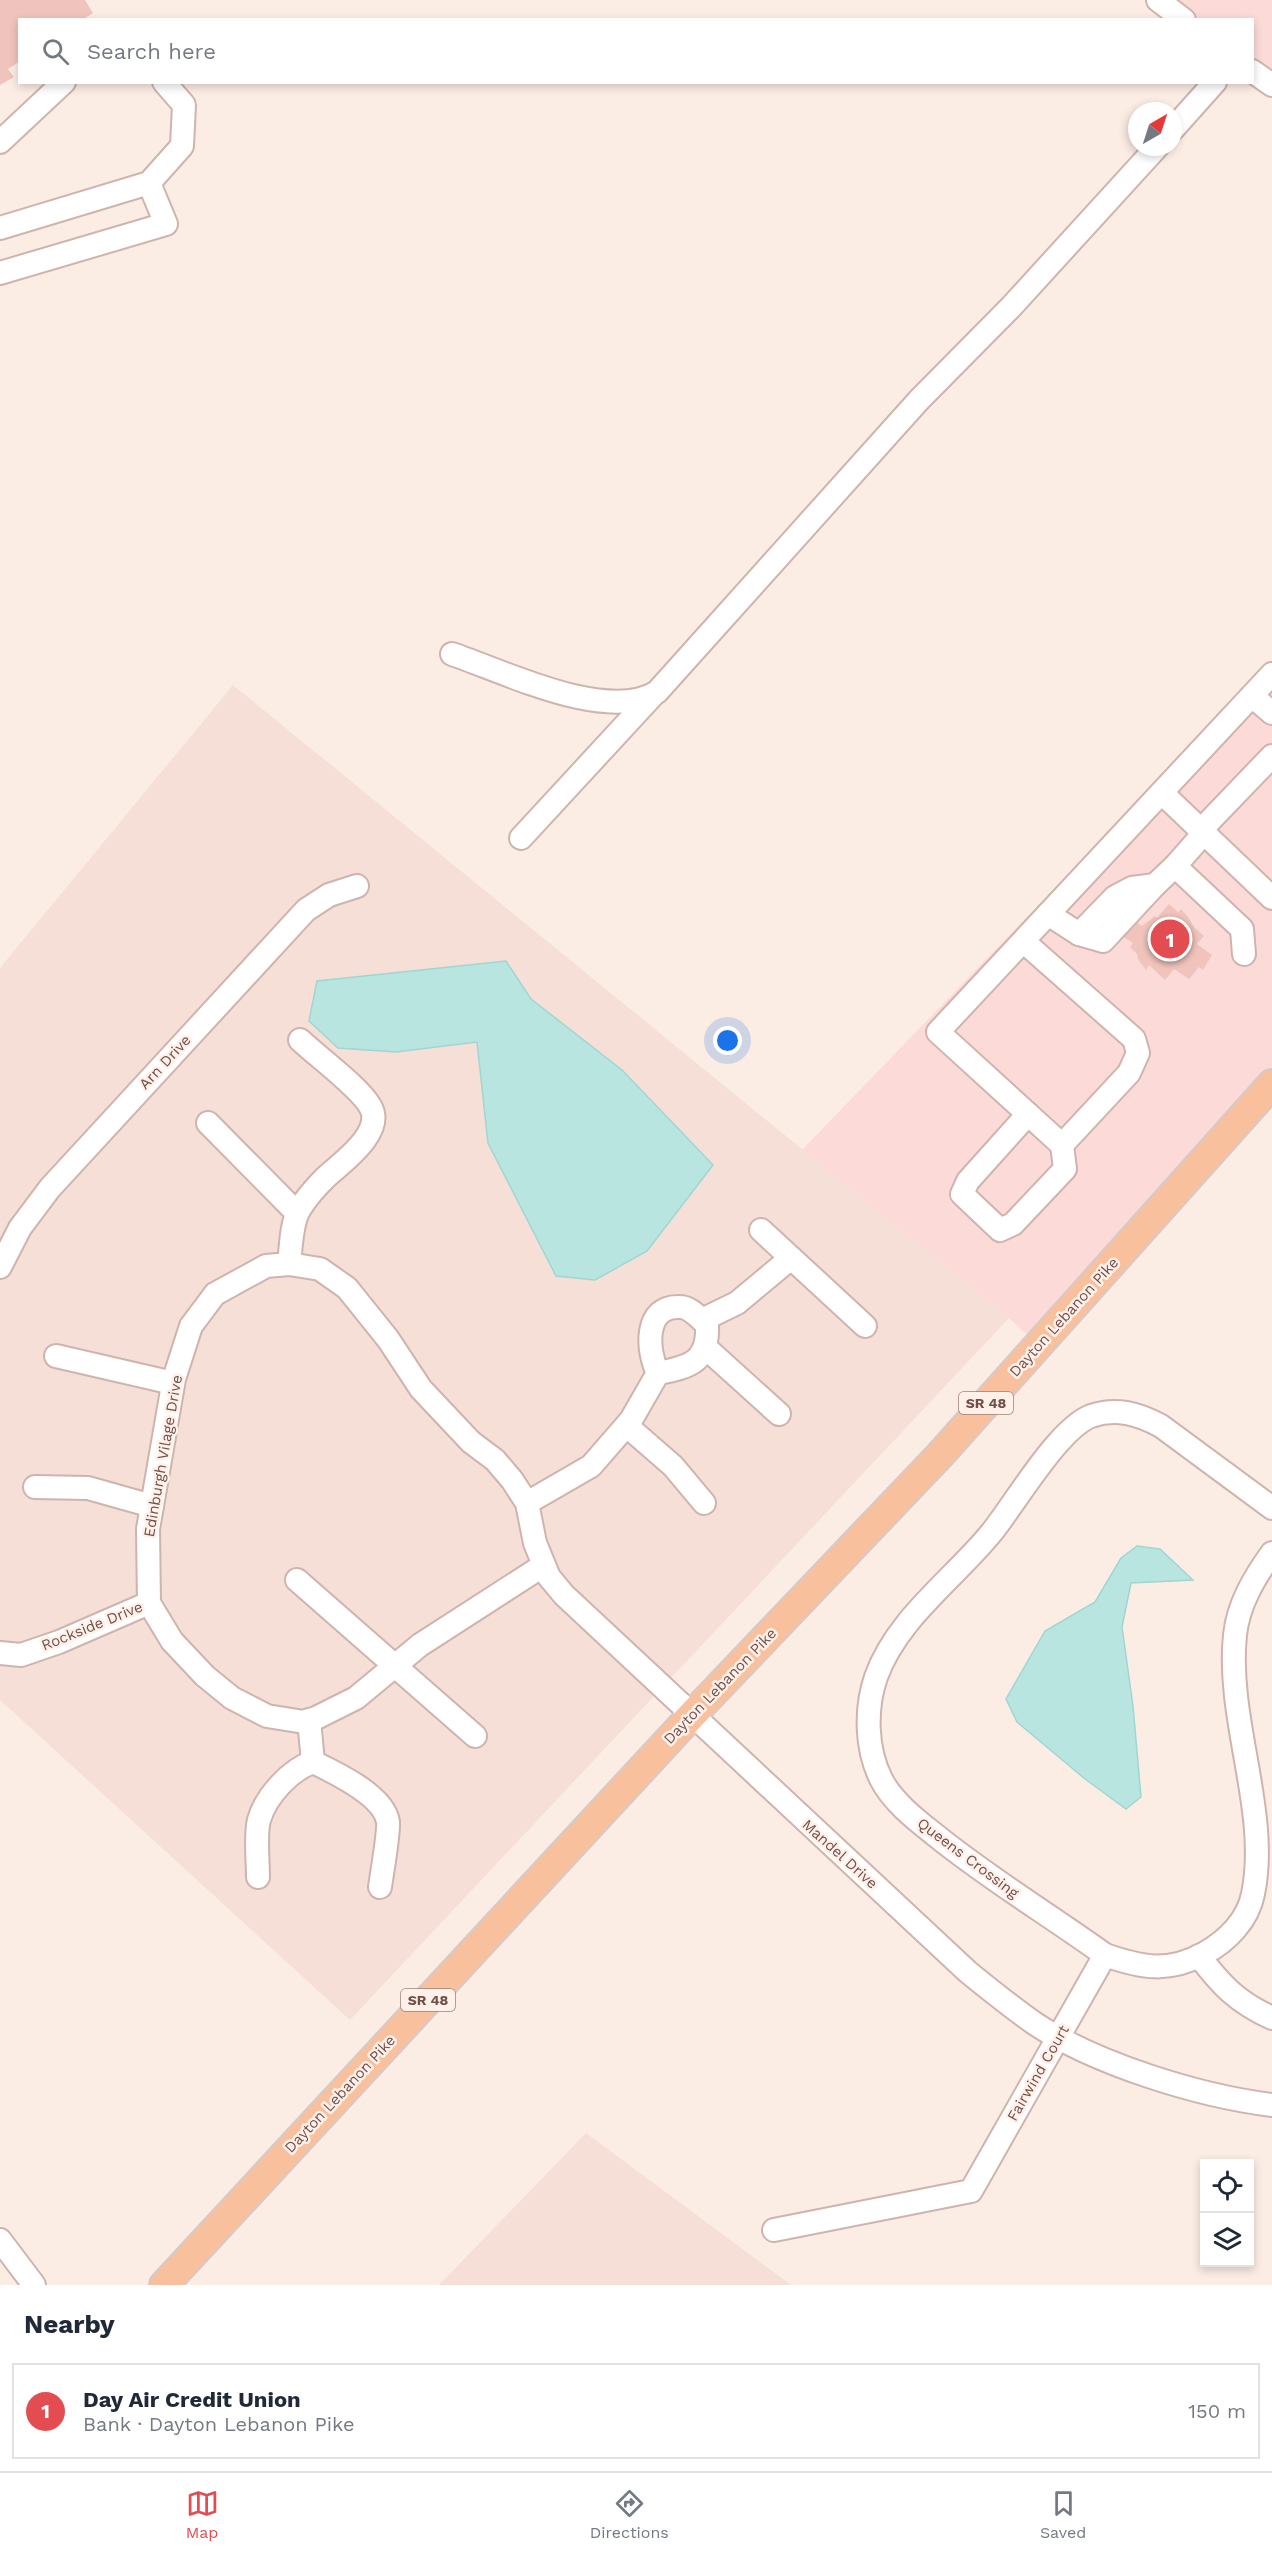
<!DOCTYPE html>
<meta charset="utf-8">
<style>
body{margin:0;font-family:"Work Sans",sans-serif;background:#f6f6f7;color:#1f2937}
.controls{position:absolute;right:18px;bottom:18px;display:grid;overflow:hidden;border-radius:0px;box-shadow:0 3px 9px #0003}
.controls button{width:54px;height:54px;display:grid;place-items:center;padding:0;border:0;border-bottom:2px solid #e0e1e3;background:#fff;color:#1f2937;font:30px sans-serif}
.compass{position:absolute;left:1128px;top:102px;width:54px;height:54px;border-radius:50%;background:#fff;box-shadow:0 3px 9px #0003;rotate:39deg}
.you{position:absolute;left:728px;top:1041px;width:21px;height:21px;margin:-15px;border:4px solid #fff;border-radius:50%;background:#1a73e8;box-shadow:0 0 0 9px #1a73e833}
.badge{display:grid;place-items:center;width:39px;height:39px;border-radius:50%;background:#e34c51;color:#fff;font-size:20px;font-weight:700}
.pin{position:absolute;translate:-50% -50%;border:3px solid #fff;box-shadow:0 2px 6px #0006}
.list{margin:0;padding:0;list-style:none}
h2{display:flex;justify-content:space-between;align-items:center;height:78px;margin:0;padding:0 24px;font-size:26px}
h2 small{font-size:20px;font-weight:400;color:#747a83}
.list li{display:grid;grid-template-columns:39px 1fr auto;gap:18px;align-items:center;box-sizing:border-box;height:96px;margin:0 12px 12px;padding:0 12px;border:2px solid #e0e1e3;border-radius:0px}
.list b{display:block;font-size:22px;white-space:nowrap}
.list p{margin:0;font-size:20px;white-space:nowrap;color:#747a83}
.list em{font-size:20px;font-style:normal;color:#747a83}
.icon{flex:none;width:33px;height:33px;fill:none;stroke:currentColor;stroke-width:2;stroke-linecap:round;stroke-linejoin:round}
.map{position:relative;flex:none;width:1272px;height:2285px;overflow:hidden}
.search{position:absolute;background:#fff;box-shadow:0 3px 9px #0003;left:18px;right:18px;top:18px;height:66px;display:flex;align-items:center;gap:15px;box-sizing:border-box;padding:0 21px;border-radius:0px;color:#747a83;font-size:22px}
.sheet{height:186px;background:#fff}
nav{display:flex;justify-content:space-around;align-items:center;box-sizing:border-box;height:84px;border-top:2px solid #e0e1e3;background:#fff;font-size:16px;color:#747a83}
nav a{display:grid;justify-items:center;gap:3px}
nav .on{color:#e34c51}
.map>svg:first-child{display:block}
</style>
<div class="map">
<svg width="1272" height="2285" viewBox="0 0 1272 2285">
<rect width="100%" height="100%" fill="#fcede4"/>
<g fill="#f5dfd6">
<path d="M233,685L1009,1318L350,2020L0,1700V968Z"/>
<path d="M586,2133L791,2285H439Z"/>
</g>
<g fill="#fcdad8">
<path d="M1156,0H1272V88L1253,73L1252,20L1182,19Z"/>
<path d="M1272,663V1090L1038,1345L1009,1318L802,1150Z"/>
</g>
<g fill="#b9e5e0" stroke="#a0d6d1" stroke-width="1.5">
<path d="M506,961L531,999L622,1070L713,1165L647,1251L595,1280L556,1276L488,1143L477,1042L396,1052L338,1048L309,1021L317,981Z"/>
<path d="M1137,1546L1160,1549L1193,1580L1131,1583L1122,1627L1133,1706L1141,1797L1126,1809L1085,1779L1017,1722L1006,1699L1045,1631L1095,1602L1121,1558Z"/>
</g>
<g fill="#f0c4bc">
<path d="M0,0H85L93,13L82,20H20V61L8,69L14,77L0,85Z"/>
<path d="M1169,904L1178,912L1181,909L1188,917L1194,927L1204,936L1197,944L1212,955L1203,970L1199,967L1189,979L1174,969L1165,980L1149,965L1146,970L1138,959L1137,954L1130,947L1133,943L1104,925L1115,908L1142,926L1155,916L1157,918Z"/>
</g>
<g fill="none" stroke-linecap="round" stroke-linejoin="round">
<defs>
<g id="minor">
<path d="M1158,0L1184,20"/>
<path d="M1252,71L1272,85"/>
<path d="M1173,129L1215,82"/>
<path d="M0,142L64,82"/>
<path d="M0,228L149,183L182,146L184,105L164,82"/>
<path d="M0,273L166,224L149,183"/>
<path d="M452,654C505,672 607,723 657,692L919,400L1011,307L1157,147"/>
<path d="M1252,696L1272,713"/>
<path d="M1162,793L1272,898"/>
<path d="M1201,830L1272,756"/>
<path d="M521,838L653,695"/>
<path d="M1175,866L1242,929L1244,954"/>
<path d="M1048,914L1079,934L1115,897L1132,888L1155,885L1175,866L1204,833"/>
<path d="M1079,934L1103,941L1155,885"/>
<path d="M1023,941L1134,1039L1138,1053L1129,1073L1062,1145L938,1032L1272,674"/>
<path d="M1028,1114L968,1181L962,1194L1000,1230L1013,1224L1065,1169L1062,1145"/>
<path d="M208,1123L297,1213"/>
<path d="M761,1230L865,1326"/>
<path d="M289,1264C291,1248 291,1224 299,1210C306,1198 316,1187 325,1178C341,1163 386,1132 370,1106C359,1087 318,1057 300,1040"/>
<path d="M0,1267L20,1228L50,1188L306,910L329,895L357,886"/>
<path d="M702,1320L737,1303L791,1258"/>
<path d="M706,1348L779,1414"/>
<path d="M56,1356L173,1383"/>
<path d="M627,1426L673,1466L704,1503"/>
<path d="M35,1487L88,1488L152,1506"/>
<path d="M527,1503L591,1466L631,1420L658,1373C647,1352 643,1305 680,1307C690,1307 699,1318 707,1324C709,1361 691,1367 658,1373"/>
<path d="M1272,1508L1161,1426C1139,1414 1116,1407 1091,1416C1058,1429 1016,1502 992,1532C954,1579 897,1618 876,1677C865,1709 866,1749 881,1779C892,1801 915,1819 934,1834C988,1878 1048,1914 1105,1955C1142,1968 1169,1973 1205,1953C1227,1941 1248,1920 1253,1894C1270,1812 1226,1720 1235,1635C1238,1605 1254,1578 1272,1553"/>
<path d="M544,1565L420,1645L356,1698L316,1718L304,1722L267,1716L232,1698L205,1676L172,1641L149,1603L148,1529L174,1379L191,1326L215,1294L266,1266L289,1264L320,1269L347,1288L388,1339L421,1389L471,1442L495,1460L512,1480L527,1503L535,1543L544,1565L549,1577L564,1595L968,1972C989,1989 1011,2007 1034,2023C1095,2064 1199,2096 1272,2105"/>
<path d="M297,1580L475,1736"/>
<path d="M0,1653L21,1655L59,1642L149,1603"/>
<path d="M309,1720L313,1762C334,1772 384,1795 388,1822C389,1834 382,1872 380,1887"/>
<path d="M258,1877C258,1861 255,1834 259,1820C266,1796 290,1770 313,1762"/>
<path d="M1199,1956C1222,1986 1237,2002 1272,2018"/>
<path d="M774,2230L971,2191L1105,1955"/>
<path d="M0,2240L34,2285"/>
</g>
<path id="major" d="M164,2285L692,1715L940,1455L1272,1084"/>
</defs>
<use href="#minor" stroke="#cfb4ae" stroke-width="26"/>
<use href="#major" stroke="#d5cac9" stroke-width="32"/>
<use href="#minor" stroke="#fff" stroke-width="22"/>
<use href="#major" stroke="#f9c09e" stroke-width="28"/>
</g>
<g text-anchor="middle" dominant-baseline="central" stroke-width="5" stroke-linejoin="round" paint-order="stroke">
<g fill="#fff1ea" stroke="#9d807a" stroke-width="1.5">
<rect x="959" y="1392" width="54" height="22" rx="4.5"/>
<rect x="401" y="1989" width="54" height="22" rx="4.5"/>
</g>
<g font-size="14" font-weight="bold" fill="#734f4a">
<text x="986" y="1403">SR 48</text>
<text x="428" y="2000">SR 48</text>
</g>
<g font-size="15" fill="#734f4a" stroke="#fff1ea">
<text transform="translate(165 1062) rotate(-47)">Arn Drive</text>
<text transform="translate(1064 1317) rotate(-48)">Dayton Lebanon Pike</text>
<text transform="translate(163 1456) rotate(-80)">Edinburgh Vilage Drive</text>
<text transform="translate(92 1626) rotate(-22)">Rockside Drive</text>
<text transform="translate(720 1686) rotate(-46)">Dayton Lebanon Pike</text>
<text transform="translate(840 1854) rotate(42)">Mandel Drive</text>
<text transform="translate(968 1858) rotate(37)">Queens Crossing</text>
<text transform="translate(1038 2073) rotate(-60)">Fairwind Court</text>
<text transform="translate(340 2094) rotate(-47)">Dayton Lebanon Pike</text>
</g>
</g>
</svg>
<div class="controls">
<button><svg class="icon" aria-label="locate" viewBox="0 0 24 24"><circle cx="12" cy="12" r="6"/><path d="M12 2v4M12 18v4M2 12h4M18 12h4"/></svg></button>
<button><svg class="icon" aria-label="layers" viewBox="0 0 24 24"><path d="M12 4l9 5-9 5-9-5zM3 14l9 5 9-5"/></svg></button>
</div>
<svg class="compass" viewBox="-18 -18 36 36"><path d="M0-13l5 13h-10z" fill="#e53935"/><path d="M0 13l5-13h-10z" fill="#747a83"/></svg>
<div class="you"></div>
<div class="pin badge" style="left:1170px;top:939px">1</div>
<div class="search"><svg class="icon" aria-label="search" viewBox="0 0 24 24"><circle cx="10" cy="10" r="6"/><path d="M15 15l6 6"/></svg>Search here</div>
</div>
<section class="sheet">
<h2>Nearby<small></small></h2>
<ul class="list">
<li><span class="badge">1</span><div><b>Day Air Credit Union</b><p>Bank · Dayton Lebanon Pike</p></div><em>150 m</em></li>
</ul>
</section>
<nav>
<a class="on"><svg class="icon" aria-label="map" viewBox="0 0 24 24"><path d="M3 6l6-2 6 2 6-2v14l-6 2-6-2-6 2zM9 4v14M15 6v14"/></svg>Map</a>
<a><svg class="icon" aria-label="directions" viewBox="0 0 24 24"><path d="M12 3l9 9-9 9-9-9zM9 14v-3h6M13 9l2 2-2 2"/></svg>Directions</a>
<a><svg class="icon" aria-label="saved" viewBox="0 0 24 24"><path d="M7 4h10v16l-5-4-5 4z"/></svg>Saved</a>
</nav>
